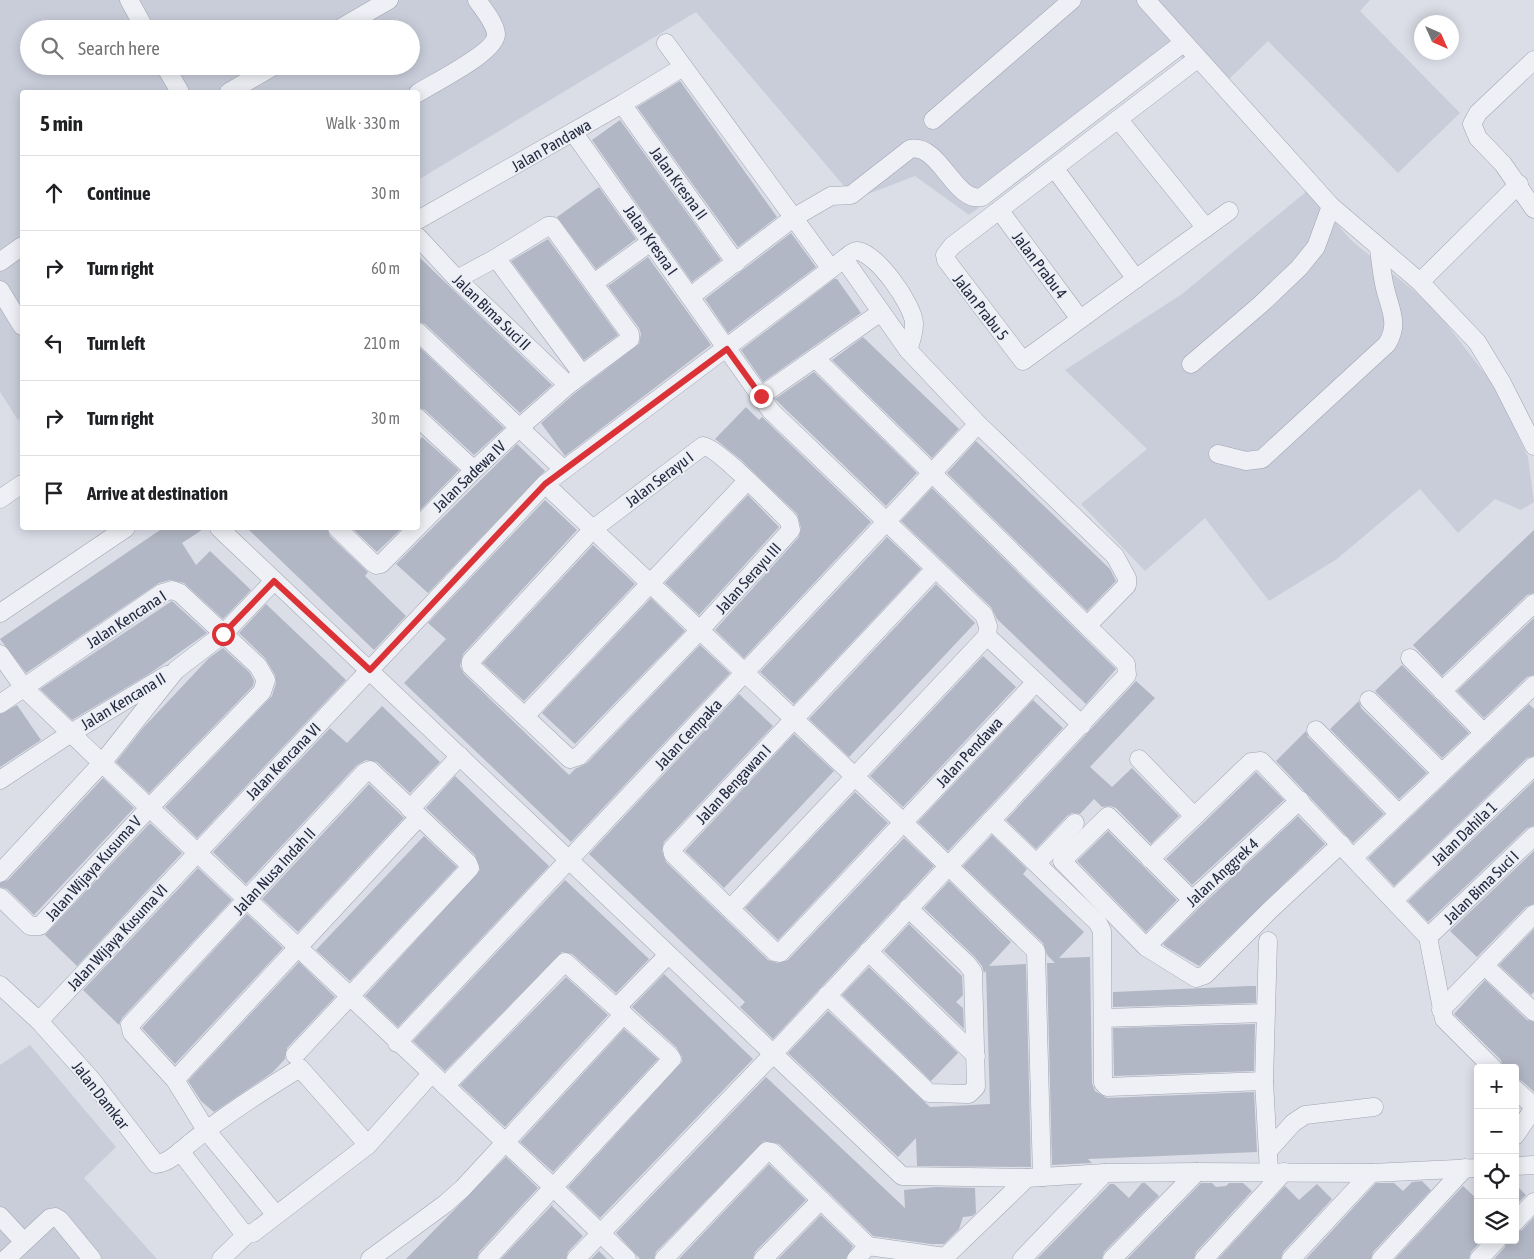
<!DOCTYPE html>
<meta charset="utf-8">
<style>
body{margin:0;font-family:"Asap Condensed",sans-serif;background:#f6f6f6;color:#202124}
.controls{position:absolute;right:15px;bottom:15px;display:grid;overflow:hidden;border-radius:5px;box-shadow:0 2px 12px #0003}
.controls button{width:45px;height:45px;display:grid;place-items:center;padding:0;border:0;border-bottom:1px solid #e0e0e0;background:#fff;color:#202124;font:25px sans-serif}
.compass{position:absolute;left:1414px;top:15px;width:45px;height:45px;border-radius:50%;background:#fff;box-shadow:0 2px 12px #0003;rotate:135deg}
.stop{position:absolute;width:15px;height:15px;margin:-11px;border:4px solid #da3236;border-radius:50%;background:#fff}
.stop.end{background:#da3236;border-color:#fff;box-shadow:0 1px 5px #0008}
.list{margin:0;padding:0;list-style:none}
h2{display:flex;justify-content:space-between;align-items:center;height:65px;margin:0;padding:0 20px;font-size:21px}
h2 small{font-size:16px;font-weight:400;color:#757577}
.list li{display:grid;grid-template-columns:32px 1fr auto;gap:15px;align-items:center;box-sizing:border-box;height:75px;padding:0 20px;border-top:1px solid #e0e0e0}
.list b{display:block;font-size:19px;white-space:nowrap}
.list em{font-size:16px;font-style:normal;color:#757577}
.icon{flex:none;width:28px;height:28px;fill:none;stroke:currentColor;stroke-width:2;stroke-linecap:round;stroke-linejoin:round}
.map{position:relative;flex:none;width:1534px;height:1259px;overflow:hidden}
.search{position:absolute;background:#fff;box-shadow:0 2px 12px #0003;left:20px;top:20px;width:400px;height:55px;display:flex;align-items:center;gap:12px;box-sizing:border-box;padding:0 18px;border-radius:28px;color:#757577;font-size:19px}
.panel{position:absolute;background:#fff;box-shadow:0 2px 12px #0003;left:20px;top:90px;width:400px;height:440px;border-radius:5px}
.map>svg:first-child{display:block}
</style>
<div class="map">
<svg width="1534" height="1259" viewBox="0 0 1534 1259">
<rect width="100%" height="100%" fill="#dbdee7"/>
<g fill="#c9cdda" fill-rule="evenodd">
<path d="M0,0H1370L1360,11L1460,113L1398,173L1268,41L1220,88L1181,57L969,215L915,176L855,199L696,12L418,180V92H22V417L18,420L0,392ZM29,29H411V66H29Z"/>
<path d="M1307,191L1353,242L1432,305L1495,387L1528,457L1534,502L1521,510L1495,499L1458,533L1420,489L1337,559L1269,601L1205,518L1145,571L1081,504L1147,449L1065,370L1182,294Z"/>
<path d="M30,1045L116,1147L84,1178L157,1259H0V1065Z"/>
</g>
<g fill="#b2b7c5">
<path d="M680,81L777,217L738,247L637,107Z"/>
<path d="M620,120L721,260L692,282L592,140Z"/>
<path d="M599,187L636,239L596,269L557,217Z"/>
<path d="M791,233L816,267L728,333L705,299Z"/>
<path d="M548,239L618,335L584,360L511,261Z"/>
<path d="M418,256L552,385L520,413L425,324L418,322Z"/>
<path d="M648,257L711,345L565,456L541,423L575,393L639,344L641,334L639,328L608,286Z"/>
<path d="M834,279H837L861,313L763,382L741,350Z"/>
<path d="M863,337L959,429L932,458L832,360Z"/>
<path d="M418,346L504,428L474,455L425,410L418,408Z"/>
<path d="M814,372L917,473L886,506L775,399Z"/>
<path d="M746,407L759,420L762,417L871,522L744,658L715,630L799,537L801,528L797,514L740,459L715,439Z"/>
<path d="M422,437L459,470L418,512V442Z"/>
<path d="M976,441L1110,569L1116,581L1087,611L947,473Z"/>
<path d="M517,444L545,471L428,593L396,564Z"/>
<path d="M932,488L1116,669L1086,704L997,619L991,607L901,521Z"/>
<path d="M748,495L779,527L699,615L665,583Z"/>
<path d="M545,500L577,530L463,654L460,666L464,674L569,775L575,769L587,763L700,645L730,673L571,842L404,683L446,639L428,623Z"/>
<path d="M163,528H205L182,543L196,565L210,551L251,590L223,619L184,583L170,580L159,583L26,673L0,639Z"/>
<path d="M247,528H327L330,536L368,572L365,576L406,616L374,650Z"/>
<path d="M352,528H402L377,552Z"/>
<path d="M1534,530V593L1527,595L1442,676L1413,645Z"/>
<path d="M887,537L921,569L794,704L760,672Z"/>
<path d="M593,545L635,584L524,701L483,663Z"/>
<path d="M936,584L975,623L849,757L809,719Z"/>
<path d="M651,598L685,631L575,744L542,713Z"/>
<path d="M172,601L207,633L149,674L72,720L40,689Z"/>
<path d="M266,604L346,680L197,838L165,807L272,696L276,683L275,675L265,658L239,633Z"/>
<path d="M1534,618V675L1527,677L1484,718L1457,691Z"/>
<path d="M223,648L250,673L254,681L253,686L149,793L116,762L143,728L209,658Z"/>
<path d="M983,656L1016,687L903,807L870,776Z"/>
<path d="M1402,665L1469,733L1442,758L1375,691Z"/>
<path d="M1136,681L1155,698L1090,767L1112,787L1132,768L1179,816L1151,844L1116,808L1110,806L1102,807L1094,799L1080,814L1072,813L1067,816L1036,849L1006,820Z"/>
<path d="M739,694L773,726L664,842L662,851L666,862L768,960L778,963L788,960L904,838L934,866L773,1039L740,1007L745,1002L589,854Z"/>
<path d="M1033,700L1063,728L948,851L918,822Z"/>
<path d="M1359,701L1361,708L1427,773L1399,799L1330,729Z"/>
<path d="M1529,704L1534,709V756L1527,758L1394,886L1368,858Z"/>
<path d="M17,705L41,740L0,767V714Z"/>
<path d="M382,706L440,762L410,793L377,762L366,760L357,765L246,884L213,852L330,728L347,743Z"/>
<path d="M1306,731L1308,737L1384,814L1353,843L1276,761Z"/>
<path d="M794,734L834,771L724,888L685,851Z"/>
<path d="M1256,772L1284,800L1192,885L1166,859Z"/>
<path d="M455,776L549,866L398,1027L365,996L480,870L475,855L426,808Z"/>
<path d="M103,778L134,808L34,915L7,889L0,887V883L8,880Z"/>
<path d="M1534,781V826L1527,828L1428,922L1408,901Z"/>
<path d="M369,784L404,818L298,932L262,899Z"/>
<path d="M855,792L888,823L778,940L745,908Z"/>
<path d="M1298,816L1325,844L1199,966L1166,947L1163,944L1199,908Z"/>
<path d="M150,823L182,853L77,966L45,935Z"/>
<path d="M1108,831L1177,900L1146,932L1077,861Z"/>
<path d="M992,835L1027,869L1023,874L1084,932L1059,958L1090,957L1092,1083L1095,1091L1107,1098L1254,1092L1257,1152L1088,1159L1092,1163L1052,1165L1047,963H1055L1047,955L1043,943L963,866Z"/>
<path d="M424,836L457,867L350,981L316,950Z"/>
<path d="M1534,851V904L1526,907L1477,957L1450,931Z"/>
<path d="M198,868L232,900L122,1018L119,1025L83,990Z"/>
<path d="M565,880L649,959L616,993L572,954L562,952L445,1071L413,1041Z"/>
<path d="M949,881L1011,942L989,966L1026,964L1031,1167L917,1166L916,1138L898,1157L788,1053L828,1011L930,1107L990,1104L986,971L984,973L982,966L974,956L924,908Z"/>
<path d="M247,914L283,948L175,1064L142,1028Z"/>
<path d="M909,924L962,976L963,995L956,1002L963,1008L964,1029L884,951Z"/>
<path d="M1534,929V992L1531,995L1499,965Z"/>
<path d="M299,962L335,997L287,1048L285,1059L273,1072L214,1112L201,1101L188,1081Z"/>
<path d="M869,967L958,1053L931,1081L842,995Z"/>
<path d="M664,974L753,1059L600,1218L568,1187L682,1062V1057L676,1047L632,1007Z"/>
<path d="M566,977L608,1015L505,1127L460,1085Z"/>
<path d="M1485,980L1527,1020L1534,1022V1092L1522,1081L1515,1079V1068H1503L1501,1060L1454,1014Z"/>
<path d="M1249,986H1256V1003L1113,1007V992Z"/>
<path d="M1255,1024L1254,1071L1114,1076L1113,1028Z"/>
<path d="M624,1029L658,1059L553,1172L520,1142Z"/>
<path d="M766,1077L905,1208L904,1190L935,1187L975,1188L976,1213L972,1216L963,1217L959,1229L944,1244H931L873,1236L779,1144L764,1141L656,1252L654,1259H640L616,1233Z"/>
<path d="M506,1157L538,1188L479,1252L477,1259H406Z"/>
<path d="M769,1164L806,1200L755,1252L753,1259H679Z"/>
<path d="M1422,1181L1431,1190L1373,1252L1371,1259H1306L1376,1183H1394L1403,1191L1412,1182Z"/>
<path d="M1142,1183H1145L1159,1196L1104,1252L1102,1259H1037L1110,1184H1114L1129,1198Z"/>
<path d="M1201,1183H1212L1216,1187L1226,1186L1229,1183H1243L1252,1191L1196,1252L1194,1259H1127Z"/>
<path d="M1317,1184L1332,1199L1283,1252L1281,1259H1218L1285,1186L1299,1200Z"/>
<path d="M1515,1184L1526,1195L1515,1206Z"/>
<path d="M1463,1186L1478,1200V1240H1482L1471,1252L1469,1259H1395Z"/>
<path d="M554,1203L552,1206L583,1236L568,1252L566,1259H501Z"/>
<path d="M821,1215L853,1246L846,1259H778Z"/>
<path d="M1534,1217V1259H1494L1505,1247L1507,1240H1515V1232L1522,1230Z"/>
<path d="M599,1251L607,1259H591Z"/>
</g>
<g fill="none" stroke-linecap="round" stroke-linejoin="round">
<defs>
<g id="minor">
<path d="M129,0L145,29"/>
<path d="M1146,0L1331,206L1420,282L1477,342L1502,383L1534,446"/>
<path d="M339,29L389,0"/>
<path d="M666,43L831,269"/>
<path d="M1197,59L952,246L945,255L946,260L1023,361L1229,211"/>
<path d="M1534,60L1478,113L1472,124L1478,138L1503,164L1534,209"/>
<path d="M165,66L180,92"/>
<path d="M229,92L274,66"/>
<path d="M418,93C433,83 497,52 496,34C495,23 483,9 477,0"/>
<path d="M622,104L736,263"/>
<path d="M933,120L1072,0"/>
<path d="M1119,120L1206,228"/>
<path d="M573,132L771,411L984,615L988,626L987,636L730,909"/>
<path d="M1055,169L1136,279"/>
<path d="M1000,211L1080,319"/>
<path d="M418,220L622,104L683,67"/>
<path d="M418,237L457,279L568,385"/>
<path d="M496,258L582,374"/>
<path d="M844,259C847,257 852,251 857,251C877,253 913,305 914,323C914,332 911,342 908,350"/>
<path d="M0,262L22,246"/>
<path d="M1420,282L1519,184"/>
<path d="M594,283L652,241"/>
<path d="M0,290L22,326"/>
<path d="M691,296L793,218L831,196L851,195L910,149C940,143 954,203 982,197L1183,43"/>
<path d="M418,332L563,469"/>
<path d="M1191,364L1260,305L1299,268L1316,247L1331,206"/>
<path d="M761,396L881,312"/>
<path d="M418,418L474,470"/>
<path d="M703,446C717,447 776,508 789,521L791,530L700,630L579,756L570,759L471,666V661L593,529Z"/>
<path d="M1218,454L1246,461L1262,459L1387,344C1399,325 1391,311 1386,292C1382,278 1381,263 1379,249"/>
<path d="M545,484L903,822L1036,951L1042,1177"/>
<path d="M0,499L22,484"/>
<path d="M219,528L902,1176L1027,1178L1105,1173L1197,1172L1371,1173L1478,1168"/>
<path d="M337,528L372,562L376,565L381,564L474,470L518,429L568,385L630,339V334L552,226H548L496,258L457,279"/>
<path d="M935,569L672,849L673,854L775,952L780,953L1036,682"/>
<path d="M0,613L126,528"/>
<path d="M987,636L1082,725"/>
<path d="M0,654L24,688L102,763L554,1188L627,1259"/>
<path d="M1410,658L1484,733"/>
<path d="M1442,691L1534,603"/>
<path d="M1369,700L1442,773"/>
<path d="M0,704L162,593L172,590L180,593L258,666L266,680L262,692L149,808L40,926H30L0,897"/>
<path d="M525,716L747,481"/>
<path d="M1316,730L1399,814"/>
<path d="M1139,759L1193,815"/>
<path d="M0,780L71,733L167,675"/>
<path d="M410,809L460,756"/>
<path d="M991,820L1098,923L1102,931L1103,1083L1107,1087L1264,1081"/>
<path d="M1354,857L1534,685"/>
<path d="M1150,859L1251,762L1261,761L1428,937L1444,1019L1493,1068"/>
<path d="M1037,863L1075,823"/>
<path d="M0,873L102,763L176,670L223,634L274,581"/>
<path d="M1192,900L1108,816L1062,861L1146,947L1196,978L1205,975L1269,911L1341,844"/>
<path d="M1394,900L1534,766"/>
<path d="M1428,937L1534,836"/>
<path d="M1268,941L1264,1081L1269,1172"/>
<path d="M1146,947L1192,900L1300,800"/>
<path d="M868,951L976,1056"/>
<path d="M1486,967L1534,1012"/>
<path d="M0,985L39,1021L91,1079L156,1164C167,1164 181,1151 189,1144C223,1116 262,1091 300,1068L368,1145"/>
<path d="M827,995L929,1093L969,1094L976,1087L973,972L967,964L908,908"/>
<path d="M617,1007L668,955"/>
<path d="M1441,1010L1534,914"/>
<path d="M1104,1018L1265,1013"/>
<path d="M39,1021L545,484L844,259L908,350L978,424L1115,556L1127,578V585L1087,626"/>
<path d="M397,1043L978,424"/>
<path d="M175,1080L419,817"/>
<path d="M445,1086L565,962L669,1055L672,1059L487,1259"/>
<path d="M1515,1089L1534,1107"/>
<path d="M1515,1136L1534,1108"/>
<path d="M180,1151L241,1230L247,1234"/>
<path d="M1268,1151L1293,1123L1305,1115L1374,1107"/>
<path d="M1515,1166L1534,1165"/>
<path d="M276,1215L206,1130L175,1080L132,1033L130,1025L365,772L370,770L468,863L470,868L295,1055"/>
<path d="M0,1216L24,1242"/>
<path d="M1515,1222L1534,1202"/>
<path d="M6,1259L50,1218L55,1217L60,1220L92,1259"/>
<path d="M221,1259L247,1234L253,1233L368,1145L431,1074"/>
<path d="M370,1259L445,1204L463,1188L624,1014"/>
<path d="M576,1259L773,1054L1127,675L1126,664L815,358"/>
<path d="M664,1259L767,1151L772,1152L868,1246L945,1257L947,1259"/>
<path d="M763,1259L821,1200"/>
<path d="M856,1259L868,1246"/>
<path d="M943,1259L1027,1178"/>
<path d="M1022,1259L1105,1173"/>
<path d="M1112,1259L1197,1172"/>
<path d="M1204,1259L1284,1172"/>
<path d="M1291,1259L1371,1173"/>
<path d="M1381,1259L1465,1168"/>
<path d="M1479,1259L1497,1240"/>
</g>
</defs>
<use href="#minor" stroke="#a0a4b1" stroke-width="19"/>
<use href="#minor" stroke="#eef0f5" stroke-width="18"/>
</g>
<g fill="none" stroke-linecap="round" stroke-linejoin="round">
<path stroke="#da3236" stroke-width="6" d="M223,634L274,581L370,670L545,484L727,349L761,396"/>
</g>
<g text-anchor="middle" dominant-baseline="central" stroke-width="4" stroke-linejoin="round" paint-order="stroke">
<g font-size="16" fill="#242a3f" stroke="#ebeef5">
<text transform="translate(551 145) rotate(-30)">Jalan Pandawa</text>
<text transform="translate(679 183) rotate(54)">Jalan Kresna II</text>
<text transform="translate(651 240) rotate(55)">Jalan Kresna I</text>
<text transform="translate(1040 265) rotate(53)">Jalan Prabu 4</text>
<text transform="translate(981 307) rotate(52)">Jalan Prabu 5</text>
<text transform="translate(492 312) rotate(44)">Jalan Bima Suci II</text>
<text transform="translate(469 476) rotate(-44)">Jalan Sadewa IV</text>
<text transform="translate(659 479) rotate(-37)">Jalan Serayu I</text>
<text transform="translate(748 578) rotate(-48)">Jalan Serayu III</text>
<text transform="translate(126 619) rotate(-33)">Jalan Kencana I</text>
<text transform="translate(123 701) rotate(-31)">Jalan Kencana II</text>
<text transform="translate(688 734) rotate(-47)">Jalan Cempaka</text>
<text transform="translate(969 752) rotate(-47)">Jalan Pendawa</text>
<text transform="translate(283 761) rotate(-46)">Jalan Kencana VI</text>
<text transform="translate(733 784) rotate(-47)">Jalan Bengawan I</text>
<text transform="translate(1464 833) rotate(-44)">Jalan Dahila 1</text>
<text transform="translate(93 868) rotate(-48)">Jalan Wijaya Kusuma V</text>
<text transform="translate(274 871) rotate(-47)">Jalan Nusa Indah II</text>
<text transform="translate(1222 872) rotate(-43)">Jalan Anggrek 4</text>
<text transform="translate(1481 887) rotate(-44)">Jalan Bima Suci I</text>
<text transform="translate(117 937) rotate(-47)">Jalan Wijaya Kusuma VI</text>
<text transform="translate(101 1095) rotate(52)">Jalan Damkar</text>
</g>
</g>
</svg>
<div class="controls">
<button>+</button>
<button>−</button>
<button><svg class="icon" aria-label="locate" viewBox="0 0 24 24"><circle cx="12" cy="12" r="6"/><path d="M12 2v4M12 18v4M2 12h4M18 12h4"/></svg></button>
<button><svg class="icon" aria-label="layers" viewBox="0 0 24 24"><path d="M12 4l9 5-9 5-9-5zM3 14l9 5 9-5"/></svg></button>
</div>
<svg class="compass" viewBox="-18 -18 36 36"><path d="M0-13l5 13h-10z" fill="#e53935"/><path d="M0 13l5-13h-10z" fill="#757577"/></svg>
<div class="stop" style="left:223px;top:634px"></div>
<div class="stop end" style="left:761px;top:396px"></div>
<div class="search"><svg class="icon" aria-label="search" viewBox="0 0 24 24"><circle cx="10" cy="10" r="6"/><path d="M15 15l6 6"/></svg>Search here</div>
<section class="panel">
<h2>5 min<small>Walk · 330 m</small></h2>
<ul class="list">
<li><svg class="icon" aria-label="ahead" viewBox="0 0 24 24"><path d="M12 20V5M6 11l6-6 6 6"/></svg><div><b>Continue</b></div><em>30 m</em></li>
<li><svg class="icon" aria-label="right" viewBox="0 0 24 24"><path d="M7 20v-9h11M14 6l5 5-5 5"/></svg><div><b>Turn right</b></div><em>60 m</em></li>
<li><svg class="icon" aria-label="left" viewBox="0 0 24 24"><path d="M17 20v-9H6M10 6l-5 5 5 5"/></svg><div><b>Turn left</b></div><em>210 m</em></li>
<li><svg class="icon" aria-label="right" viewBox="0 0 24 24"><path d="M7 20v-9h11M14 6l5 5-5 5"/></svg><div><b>Turn right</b></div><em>30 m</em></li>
<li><svg class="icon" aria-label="arrive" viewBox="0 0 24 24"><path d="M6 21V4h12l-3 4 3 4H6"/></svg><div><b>Arrive at destination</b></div></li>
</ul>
</section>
</div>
